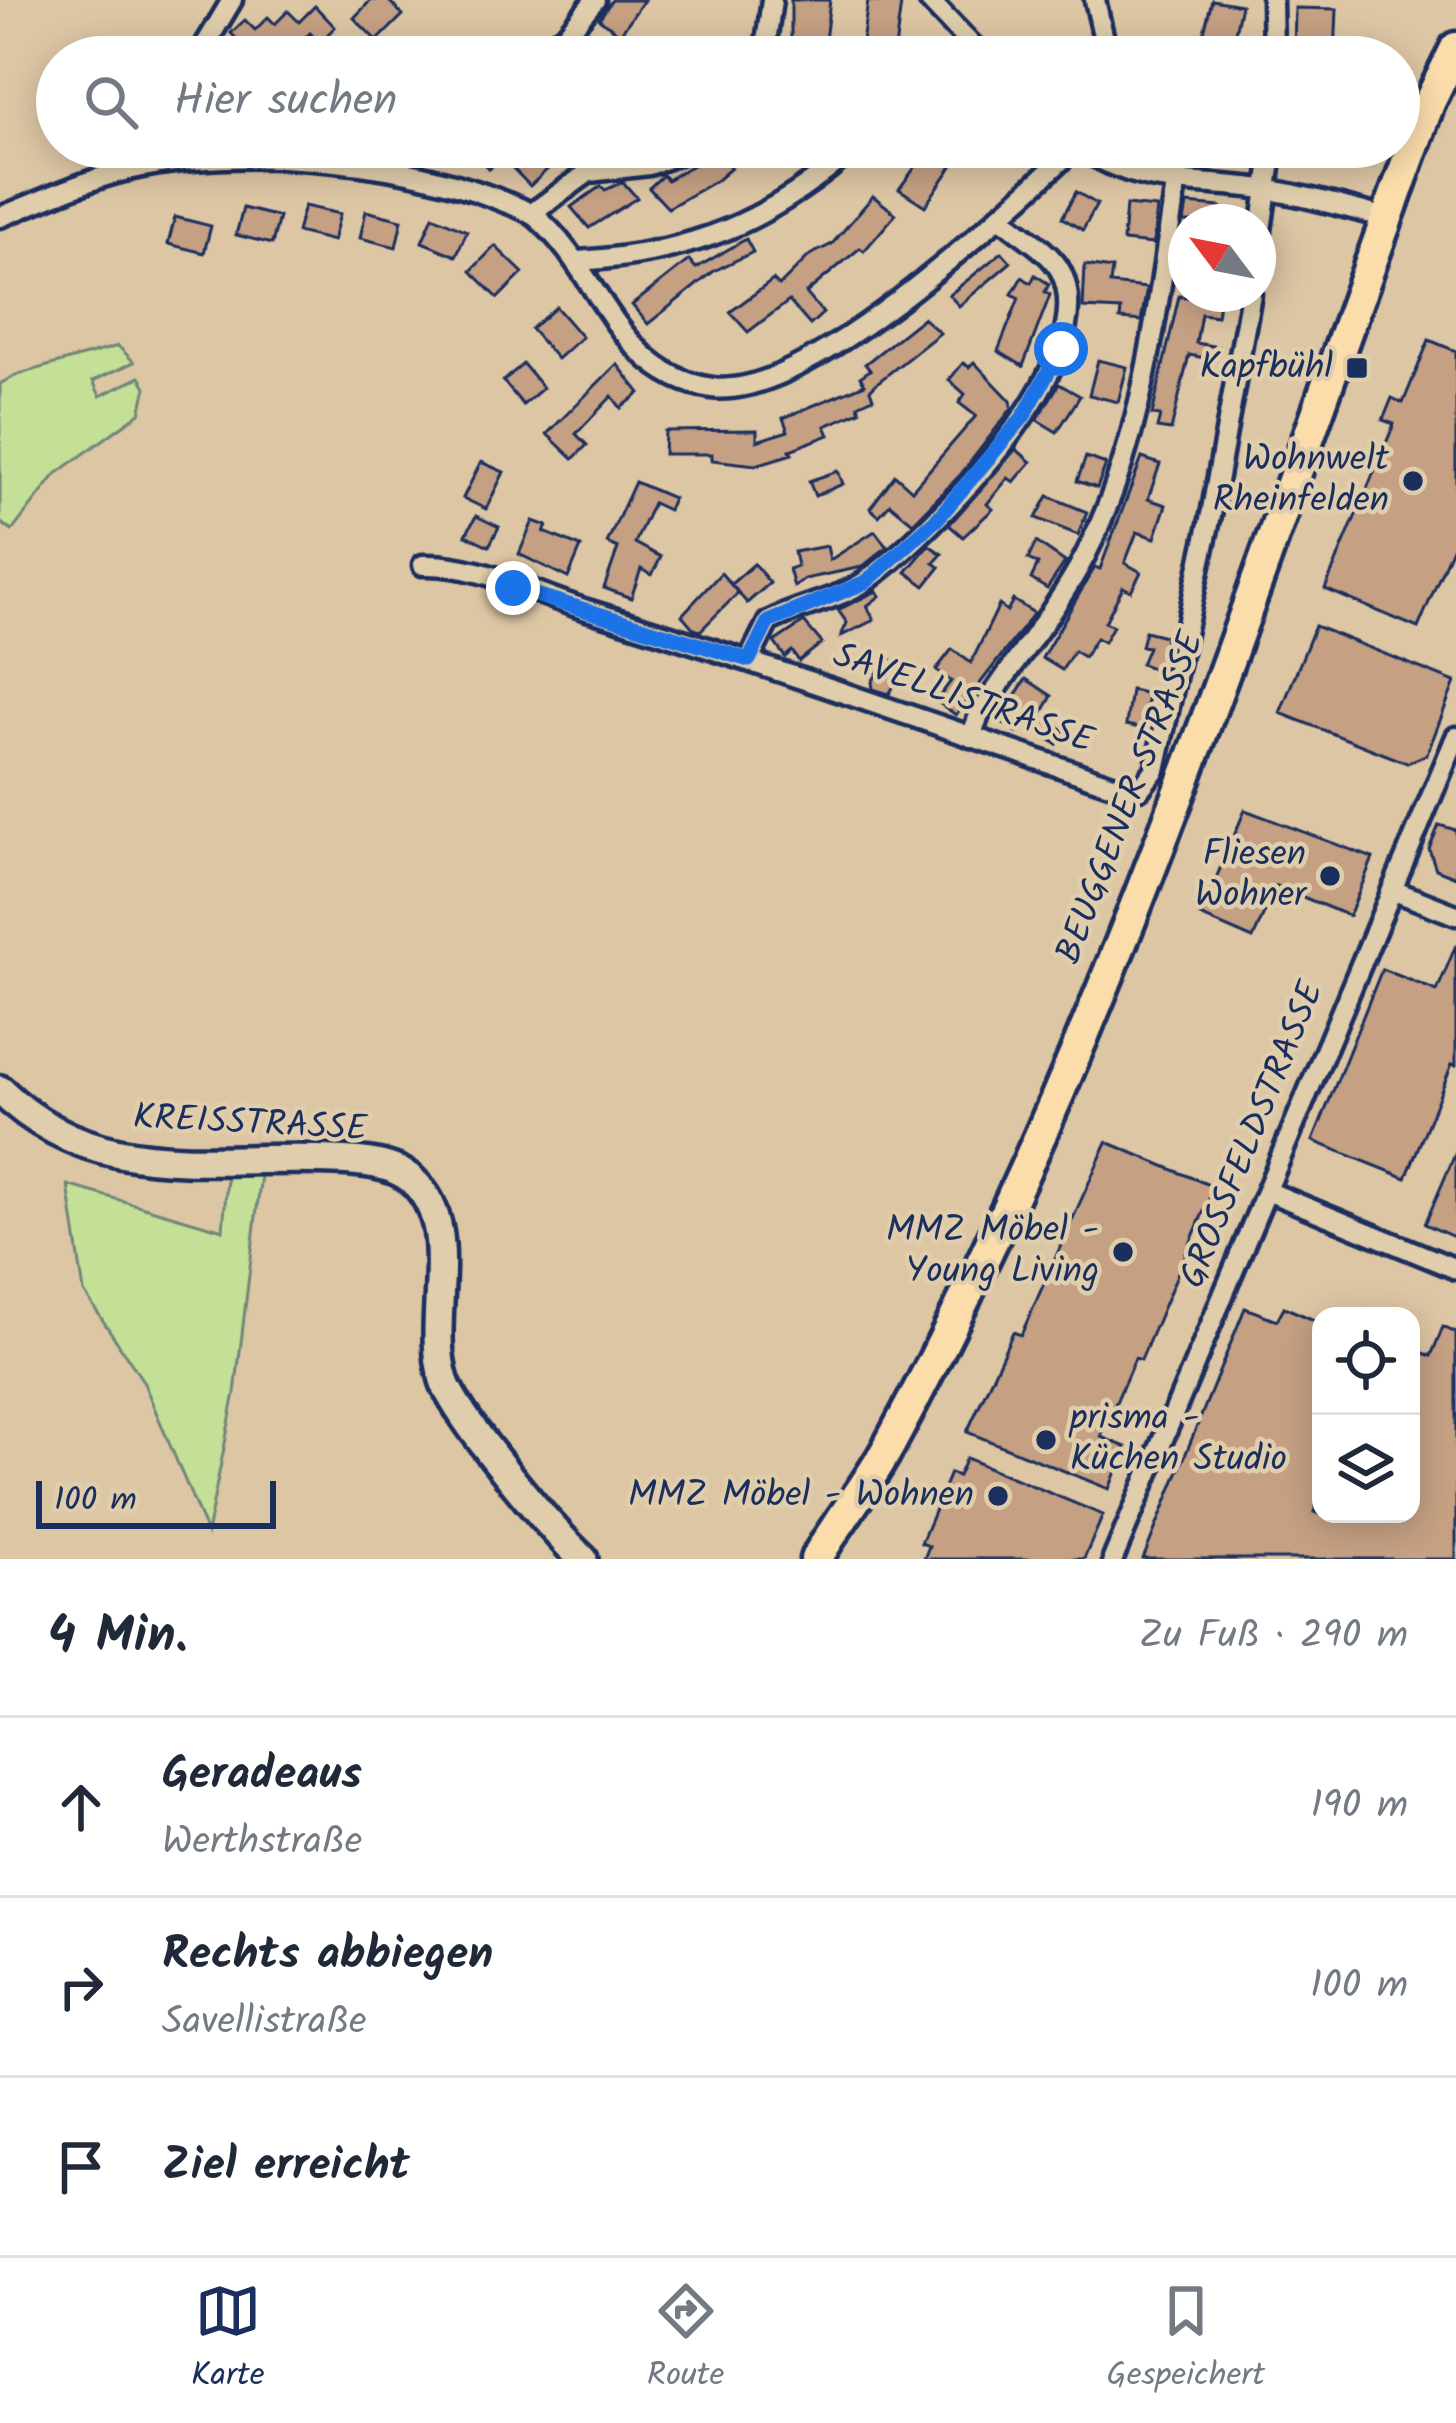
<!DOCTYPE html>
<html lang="de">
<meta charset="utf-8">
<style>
body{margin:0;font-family:Kalam,sans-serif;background:#f6f6f7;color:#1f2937}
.controls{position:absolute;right:36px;bottom:36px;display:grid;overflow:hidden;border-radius:24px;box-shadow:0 6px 30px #0003}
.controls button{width:108px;height:108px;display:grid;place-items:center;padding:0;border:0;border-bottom:3px solid #e0e1e3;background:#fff;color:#1f2937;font:60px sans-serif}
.compass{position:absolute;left:1168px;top:204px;width:108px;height:108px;border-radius:50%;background:#fff;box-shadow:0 6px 30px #0003;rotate:302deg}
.scale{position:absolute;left:36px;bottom:30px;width:240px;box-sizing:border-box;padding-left:12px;border:6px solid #1b2f5e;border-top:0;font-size:33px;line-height:42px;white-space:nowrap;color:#1b2f5e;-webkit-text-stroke:9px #dfcdab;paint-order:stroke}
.stop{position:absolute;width:36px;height:36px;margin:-27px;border:9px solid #1a73e8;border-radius:50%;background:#fff}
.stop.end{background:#1a73e8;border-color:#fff;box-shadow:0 3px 12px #0008}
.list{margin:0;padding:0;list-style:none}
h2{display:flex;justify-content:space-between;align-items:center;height:156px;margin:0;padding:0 48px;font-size:51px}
h2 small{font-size:39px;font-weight:400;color:#747a83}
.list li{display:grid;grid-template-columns:78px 1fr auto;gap:36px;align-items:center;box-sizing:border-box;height:180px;padding:0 48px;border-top:3px solid #e0e1e3}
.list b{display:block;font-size:45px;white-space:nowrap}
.list p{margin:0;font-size:39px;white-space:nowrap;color:#747a83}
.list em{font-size:39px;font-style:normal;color:#747a83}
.icon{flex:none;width:66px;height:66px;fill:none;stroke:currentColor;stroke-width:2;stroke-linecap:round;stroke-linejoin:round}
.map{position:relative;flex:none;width:1456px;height:1559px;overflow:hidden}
.search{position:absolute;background:#fff;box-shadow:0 6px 30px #0003;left:36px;right:36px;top:36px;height:132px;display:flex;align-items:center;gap:30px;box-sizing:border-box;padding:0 42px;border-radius:66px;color:#747a83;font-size:45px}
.sheet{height:696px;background:#fff}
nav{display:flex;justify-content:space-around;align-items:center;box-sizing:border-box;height:168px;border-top:3px solid #e0e1e3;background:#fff;font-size:33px;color:#747a83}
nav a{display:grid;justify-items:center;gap:6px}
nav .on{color:#1b2f5e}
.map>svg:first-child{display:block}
</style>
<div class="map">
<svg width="1456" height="1559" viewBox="0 0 1456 1559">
<rect width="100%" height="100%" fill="#ddc6a4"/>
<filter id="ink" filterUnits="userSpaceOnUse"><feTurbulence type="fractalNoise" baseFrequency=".00833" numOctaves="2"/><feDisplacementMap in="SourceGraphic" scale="24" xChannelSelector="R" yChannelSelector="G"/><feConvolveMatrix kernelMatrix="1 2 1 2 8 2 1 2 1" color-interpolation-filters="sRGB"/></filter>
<g filter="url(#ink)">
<g fill="#c4df96" stroke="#70877a" stroke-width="3">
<path d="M118,346L134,362L93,381L100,396L140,377L146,387L140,413L56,474L12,531L0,522V384L16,375Z"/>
<path d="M228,1165L262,1166L235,1393L207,1533L143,1381L84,1292L68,1185L223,1230Z"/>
</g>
<g fill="#c5a083" stroke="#1b2f5e" stroke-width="3">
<path d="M371,0H388L403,15L377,41L354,18Z"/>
<path d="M612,0H644L620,34L599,19Z"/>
<path d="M791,0H830L823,57H791Z"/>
<path d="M1212,0L1241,5L1231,51L1201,44Z"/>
<path d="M868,1L901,4L894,57H860Z"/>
<path d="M315,6L335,27L319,43L310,33L296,47L290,40L276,53L267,43L253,56L231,33L245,20L255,30L268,17L275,24L288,11L299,22Z"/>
<path d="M1295,8L1337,9L1335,57H1294Z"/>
<path d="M467,147H540L555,162L530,186L502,157L489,169Z"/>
<path d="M712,147H740L726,162L731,168L717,180L668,208L649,188L663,175L667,180L703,159Z"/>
<path d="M930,147H965L925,206L899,189Z"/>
<path d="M1166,147H1243L1240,165L1165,155Z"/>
<path d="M623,182L637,198L589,228L571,207L601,186L605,190Z"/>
<path d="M1076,192L1097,204L1083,230L1062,218Z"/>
<path d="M873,196L896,214L864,251L860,248L806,293L823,313L810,325L789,301L748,332L730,312L773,280L779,286L810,255L832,244Z"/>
<path d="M1187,204L1221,207L1220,222H1184Z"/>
<path d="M1126,205L1157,208L1153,244L1123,241Z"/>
<path d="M304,206L340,214L333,241L297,232Z"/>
<path d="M243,208L279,217L272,244L236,235Z"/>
<path d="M366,211L402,220L396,247L360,238Z"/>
<path d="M433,216L467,231L456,256L422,242Z"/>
<path d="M175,217L211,226L204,253L168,244Z"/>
<path d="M746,239L753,252L714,271L648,324L632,305L689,260L696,268Z"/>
<path d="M495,246L523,273L498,298L471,271Z"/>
<path d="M1002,252L1011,262L959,306L949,295Z"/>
<path d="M1085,265L1112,269L1110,284L1147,288L1141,321L1120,319L1121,310L1083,308Z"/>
<path d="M1035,275L1049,284L1045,292L1050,295L1023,366L998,351L1019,298L1012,294L1022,277L1031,283Z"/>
<path d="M1179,296L1219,302L1217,316L1201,314L1196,343L1218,347L1215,360L1189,355L1171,430L1157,428L1160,416L1152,415Z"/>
<path d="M556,307L582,337L557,359L531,329Z"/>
<path d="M923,318L940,333L878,382L870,390L873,398L858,405L860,411L825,426L829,435L790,450L792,454L756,465L712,460V454H664L665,431L757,430V441L788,431L783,418L865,384L860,377L870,370L865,364Z"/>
<path d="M1429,340L1456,351V538L1418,628L1325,589L1394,424L1383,420L1392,398L1403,403Z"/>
<path d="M1098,360L1127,367L1118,402L1089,395Z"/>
<path d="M974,362L1011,401L1012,408L961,474L913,523L890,504L879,516L870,508L895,475L912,490L976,416L959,403L965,394L949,380L963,363L969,367Z"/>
<path d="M523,364L543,388L523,405L503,381Z"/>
<path d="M617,364L640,393L621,408L612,396L576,434L587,445L573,459L547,434Z"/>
<path d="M1059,384L1080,396L1057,432L1037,420Z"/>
<path d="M1016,449L1031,462L1014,482L1008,478L987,504L993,509L963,537L949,525Z"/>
<path d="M1086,457L1106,464L1097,488L1077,481Z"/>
<path d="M1142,458L1160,464L1148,499L1166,505L1155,538L1137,532L1125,563L1141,572L1131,591L1123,587L1105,622L1113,626L1104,642L1096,638L1084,657L1074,651L1062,670L1042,658L1095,567L1100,569Z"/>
<path d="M481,462L504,472L486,509L463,498Z"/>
<path d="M838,471L843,484L815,496L809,481Z"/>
<path d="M635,482L673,498L668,510L653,503L635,543L661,557L652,575L641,569L631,598L604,588L618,548L607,543Z"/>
<path d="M1048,496L1087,512L1078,535L1036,518Z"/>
<path d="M476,516L499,527L489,546L466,535Z"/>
<path d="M533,521L547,526L544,532L581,547L568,578L519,554Z"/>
<path d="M875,531L887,547L862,567L805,579L794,587L789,569L797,566L794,552L827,546L830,560Z"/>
<path d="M1036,542L1065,562L1047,589L1031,579L1038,564L1028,559Z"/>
<path d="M929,545L942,554L934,563L940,567L925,586L906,572Z"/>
<path d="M754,564L770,583L747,603L731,584Z"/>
<path d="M721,573L738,593L700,631L694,629L682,615Z"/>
<path d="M877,591L880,596L867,606L874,620L841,636L847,623L838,610Z"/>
<path d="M1013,600L1034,613L956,715L936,701L951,681L936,670L952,649L971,663L999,605L1007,611Z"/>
<path d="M804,622L822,643L799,661L792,651L785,657L774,642Z"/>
<path d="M1315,626L1455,682L1427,754L1407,763L1280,713Z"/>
<path d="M1145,631L1165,636L1162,672L1141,664L1148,647L1141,646Z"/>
<path d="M887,657L905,668L889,694L873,689L872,682Z"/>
<path d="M1026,679L1052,696L1040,717L1064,730L1057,744L1024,724L1018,733L999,720Z"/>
<path d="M1131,690L1149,694L1140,728L1126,725Z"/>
<path d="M1245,810L1373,858L1349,916L1276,886L1253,939L1200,916Z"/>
<path d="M1439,825L1456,830V877L1436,869L1429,849Z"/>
<path d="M1456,945V1065L1452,1064L1406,1178L1313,1141L1382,969L1437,991Z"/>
<path d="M1107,1142L1214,1187L1141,1360L1135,1358L1101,1437L1126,1447L1109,1489L967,1432L1013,1332L1021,1335Z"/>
<path d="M1456,1152V1238L1425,1224Z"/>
<path d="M1284,1307L1321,1323V1494L1314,1512L1337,1520L1339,1514H1411V1348L1431,1356L1443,1327L1456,1333V1559H1143L1245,1308L1277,1320Z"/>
<path d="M966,1458L1103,1515L1084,1559H924L929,1546L921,1543L950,1473L958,1476Z"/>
</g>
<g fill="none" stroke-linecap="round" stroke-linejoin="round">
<defs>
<g id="street">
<path d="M929,0L983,57"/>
<path d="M1095,0L1108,57"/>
<path d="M1272,0L1273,57"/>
<path d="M198,57L232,0"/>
<path d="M523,57L565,36L595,0"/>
<path d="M764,57L772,0"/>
<path d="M1079,147C1145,191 1196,178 1269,190C1309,196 1349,209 1388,218"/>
<path d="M128,170L143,147"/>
<path d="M532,213L589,172L649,165L697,147"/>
<path d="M0,217C41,201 85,180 128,170C236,146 392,158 495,198C508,204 525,208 536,217C600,271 617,375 712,388C809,401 1005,211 1076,147"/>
<path d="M1258,251L1273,147"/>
<path d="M578,261C691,254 770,222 855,147"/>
<path d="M423,565C478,563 534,594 587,610C768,665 945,728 1124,789H1140L1155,770L1211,515L1251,294"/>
<path d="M749,660L768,622C799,605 843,599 870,578C935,529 1105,360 1061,272C1051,251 1017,232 999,216"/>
<path d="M971,737L979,715C1013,662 1055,613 1085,556C1144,440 1156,311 1176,185"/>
<path d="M1392,890L1456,915"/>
<path d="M1267,1191L1456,1269"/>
<path d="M1113,1559L1456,737"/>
</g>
<path id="secondary" d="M0,1090C97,1185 211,1154 335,1160C360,1161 393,1163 412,1180C465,1228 424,1318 444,1380C455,1415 553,1533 583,1559"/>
<path id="primary" d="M816,1559C839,1520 868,1485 890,1444C1119,1021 1262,553 1429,103L1456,48"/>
</defs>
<use href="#street" stroke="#1b2f5e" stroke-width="27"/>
<use href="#secondary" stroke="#1b2f5e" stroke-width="36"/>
<use href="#primary" stroke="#1b2f5e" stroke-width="39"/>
<use href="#street" stroke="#dfcdab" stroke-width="18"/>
<use href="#secondary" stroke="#dfcdab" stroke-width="27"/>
<use href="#primary" stroke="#faddab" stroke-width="30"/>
</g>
</g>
<g fill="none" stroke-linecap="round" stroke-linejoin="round" filter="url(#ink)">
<path stroke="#1a73e8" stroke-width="15" d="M513,588L749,660L768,622L866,582L938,518L1024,416L1061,349"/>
</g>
<g fill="#1b2f5e" stroke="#dfcdab" stroke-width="4.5">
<rect x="1345" y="356" width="24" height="24" rx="6"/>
<circle cx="1413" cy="481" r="12"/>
<circle cx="1330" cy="876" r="12"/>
<circle cx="1123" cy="1252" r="12"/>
<circle cx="1046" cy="1440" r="12"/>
<circle cx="998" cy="1496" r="12"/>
</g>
<g text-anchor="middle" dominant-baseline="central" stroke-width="9" stroke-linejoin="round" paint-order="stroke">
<g font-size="36" fill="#1b2f5e" stroke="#dfcdab" text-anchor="end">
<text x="1333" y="368">Kapfbühl</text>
<text x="1389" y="460">Wohnwelt<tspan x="1389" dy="41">Rheinfelden</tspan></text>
<text x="1306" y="855">Fliesen<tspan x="1306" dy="41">Wohner</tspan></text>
<text x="1099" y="1231">MMZ Möbel -<tspan x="1099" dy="41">Young Living</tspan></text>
<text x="1070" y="1419" text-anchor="start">prisma -<tspan x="1070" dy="41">Küchen Studio</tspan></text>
<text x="974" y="1496">MMZ Möbel - Wohnen</text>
</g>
<g font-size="36" fill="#1b2f5e" stroke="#dfcdab">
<text transform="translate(963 699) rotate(19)">SAVELLISTRASSE</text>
<text transform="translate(1131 798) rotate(-69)">BEUGGENER STRASSE</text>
<text transform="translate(250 1124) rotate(3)">KREISSTRASSE</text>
<text transform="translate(1253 1135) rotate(-68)">GROSSFELDSTRASSE</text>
</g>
</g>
</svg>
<div class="controls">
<button><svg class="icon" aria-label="locate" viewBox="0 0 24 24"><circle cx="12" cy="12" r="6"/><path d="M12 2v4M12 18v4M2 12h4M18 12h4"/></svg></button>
<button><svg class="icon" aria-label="layers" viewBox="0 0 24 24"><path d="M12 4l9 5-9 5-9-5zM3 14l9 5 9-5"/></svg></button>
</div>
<svg class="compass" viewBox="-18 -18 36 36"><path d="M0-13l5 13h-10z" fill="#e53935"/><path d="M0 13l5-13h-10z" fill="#747a83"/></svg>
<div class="scale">100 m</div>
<div class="stop" style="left:1061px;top:349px"></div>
<div class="stop end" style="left:513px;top:588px"></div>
<div class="search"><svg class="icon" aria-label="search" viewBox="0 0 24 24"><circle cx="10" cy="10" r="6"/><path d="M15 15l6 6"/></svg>Hier suchen</div>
</div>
<section class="sheet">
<h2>4 Min.<small>Zu Fuß · 290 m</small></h2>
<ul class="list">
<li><svg class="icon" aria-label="ahead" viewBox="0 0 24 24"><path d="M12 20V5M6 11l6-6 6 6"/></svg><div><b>Geradeaus</b><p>Werthstraße</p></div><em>190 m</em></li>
<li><svg class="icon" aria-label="right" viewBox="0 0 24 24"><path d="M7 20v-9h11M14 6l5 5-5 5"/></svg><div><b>Rechts abbiegen</b><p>Savellistraße</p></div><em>100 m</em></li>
<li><svg class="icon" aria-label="arrive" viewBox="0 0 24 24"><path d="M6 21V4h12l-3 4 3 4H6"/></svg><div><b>Ziel erreicht</b></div></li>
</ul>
</section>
<nav>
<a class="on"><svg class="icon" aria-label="map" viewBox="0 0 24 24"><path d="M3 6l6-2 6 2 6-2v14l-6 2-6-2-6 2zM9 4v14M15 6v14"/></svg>Karte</a>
<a><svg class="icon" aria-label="directions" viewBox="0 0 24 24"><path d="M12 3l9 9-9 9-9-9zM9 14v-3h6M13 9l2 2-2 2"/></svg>Route</a>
<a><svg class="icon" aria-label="saved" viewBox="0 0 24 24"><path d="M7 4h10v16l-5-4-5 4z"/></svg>Gespeichert</a>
</nav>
